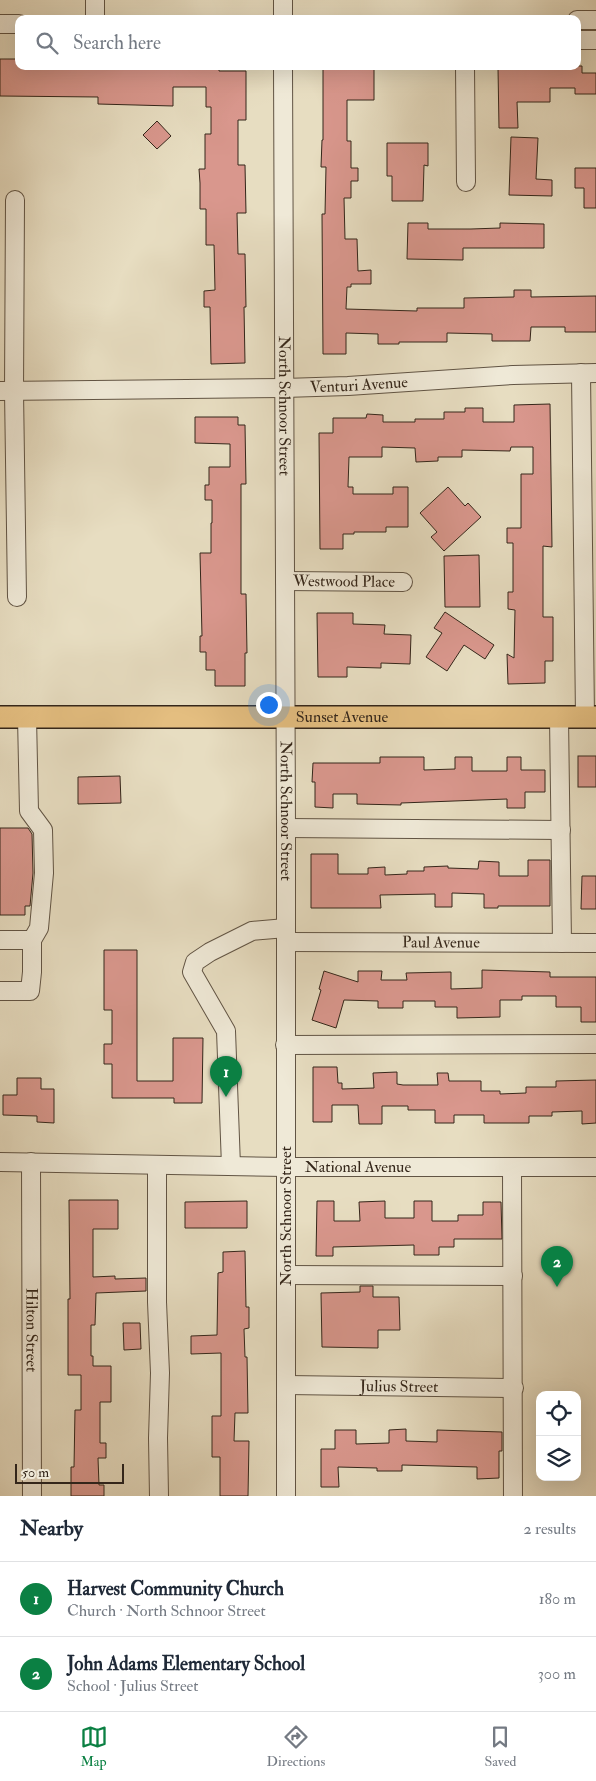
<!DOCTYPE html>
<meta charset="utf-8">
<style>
body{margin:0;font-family:"IM FELL Double Pica",serif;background:#f2f2f3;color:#1f2937}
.controls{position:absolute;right:15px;bottom:15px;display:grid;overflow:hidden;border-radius:10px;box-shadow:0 5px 20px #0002}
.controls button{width:45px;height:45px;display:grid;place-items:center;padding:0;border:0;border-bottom:1px solid #e0e1e3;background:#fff;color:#1f2937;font:25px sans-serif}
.scale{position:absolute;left:15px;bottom:12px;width:109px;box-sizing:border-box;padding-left:5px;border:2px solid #34261a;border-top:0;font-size:14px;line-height:18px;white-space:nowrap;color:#34261a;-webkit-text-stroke:4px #efe9d7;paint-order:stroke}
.you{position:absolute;left:268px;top:704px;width:18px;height:18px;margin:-12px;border:4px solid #fff;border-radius:50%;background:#1a73e8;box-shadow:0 0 0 8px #1a73e833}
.badge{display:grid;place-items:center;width:32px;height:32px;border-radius:50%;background:#0b8043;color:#fff;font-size:16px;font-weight:700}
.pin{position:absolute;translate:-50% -41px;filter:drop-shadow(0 1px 2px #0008)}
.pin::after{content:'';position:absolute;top:26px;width:18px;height:15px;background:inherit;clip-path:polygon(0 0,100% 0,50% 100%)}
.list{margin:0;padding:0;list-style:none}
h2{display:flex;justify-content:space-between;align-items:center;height:65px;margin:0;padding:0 20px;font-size:21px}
h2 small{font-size:16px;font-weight:400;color:#747a83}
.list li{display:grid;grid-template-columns:32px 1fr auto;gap:15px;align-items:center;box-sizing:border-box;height:75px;padding:0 20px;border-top:1px solid #e0e1e3}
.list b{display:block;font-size:19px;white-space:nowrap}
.list p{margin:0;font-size:16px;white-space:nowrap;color:#747a83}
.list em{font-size:16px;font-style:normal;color:#747a83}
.icon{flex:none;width:28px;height:28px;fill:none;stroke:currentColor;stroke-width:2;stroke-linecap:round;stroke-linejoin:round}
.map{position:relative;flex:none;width:596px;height:1496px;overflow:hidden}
.search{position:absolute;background:#fff;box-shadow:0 5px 20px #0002;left:15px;right:15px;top:15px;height:55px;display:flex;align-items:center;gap:12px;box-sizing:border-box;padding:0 18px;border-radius:10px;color:#747a83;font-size:19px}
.sheet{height:215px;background:#fff}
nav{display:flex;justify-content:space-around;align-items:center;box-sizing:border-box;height:70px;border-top:1px solid #e0e1e3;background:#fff;font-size:14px;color:#747a83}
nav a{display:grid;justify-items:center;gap:2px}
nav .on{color:#0b8043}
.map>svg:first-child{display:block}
</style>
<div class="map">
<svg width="596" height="1496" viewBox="0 0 596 1496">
<rect width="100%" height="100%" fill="#e7ddc1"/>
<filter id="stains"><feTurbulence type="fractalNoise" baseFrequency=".004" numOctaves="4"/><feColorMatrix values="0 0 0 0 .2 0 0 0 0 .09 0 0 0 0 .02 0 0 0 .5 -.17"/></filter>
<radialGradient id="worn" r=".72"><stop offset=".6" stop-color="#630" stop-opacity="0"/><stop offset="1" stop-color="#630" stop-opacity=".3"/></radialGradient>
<g fill="#d9978d" stroke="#34261a">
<path d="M0,59H19V66H120L157,68V66H219V71H246V120H238V165H245L246,213H237L238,254H245L246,307H244L245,363L211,364L210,307H204V291L215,290L214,245H206V209H200V183L199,169H205V134H211V107H206V87H173V106L98,104V97L0,96Z"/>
<path d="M524,66H582V73H596V94H575V88H550V102H517L518,128H499L498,68H524Z"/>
<path d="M323,67H374V100H347V141H351V168H358V181H351V198H344L345,239H357L358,271L371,270V284H351V287H347L346,309L417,311V308H464V298L514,297V290H531V297L596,296V332H565V327H531L530,341H492V334L447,333V342H399V344H378V334L346,333V354H323L322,214H325L326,167H321L322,140H323Z"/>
<path d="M157,121L171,136L157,149L143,135Z"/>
<path d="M511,137L538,138L536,179L552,180V196L509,195Z"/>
<path d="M387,143H428V166L424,165L423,201H392V176H387Z"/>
<path d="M575,168H596V208H584V188H575Z"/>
<path d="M408,223H428V229H471L500,228V223L544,224V248H463V260L407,259Z"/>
<path d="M550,404L552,547L543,546V617H553V661H545V683L508,684L507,654L514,658L515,610L508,609V592H513V543H507V528H521V474H533V447H511L510,451L462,450V457H438V461L416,462L415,448L382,447V457H349L348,487H353V494H393V487H408V527H386V532H354V534H343V549H320L319,433H333V418H366L367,414L383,415V422H415V419H444V412H465V408H483V422H514V405Z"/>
<path d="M195,417H238V425H245L246,484H241V594H246L247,653H245V686H215V670H206V652H200V636H202L200,553H211V523H212V500H205V485H209V467H230V444L195,443Z"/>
<path d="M448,487L465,506L468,503L481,517L444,551L431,537L437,532L420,513Z"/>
<path d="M479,555L480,607H445L444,556Z"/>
<path d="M445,612L494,645L485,659L464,645L447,671L426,657L442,633L434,628Z"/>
<path d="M317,613H353V624L385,625L384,634L411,635L410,664L381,663V668L347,667V677H318Z"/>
<rect x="578" y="756" width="18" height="31"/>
<path d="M380,757H424V770L455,769V757H472V771H507V757H521V770H545V792H525V808H507V799L401,803V805L357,804V794H333V808L315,807V782H312L313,763H380Z"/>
<path d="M120,776L121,803L78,804V777Z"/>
<path d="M0,828H28L32,834L33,873L30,906H25V915H0Z"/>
<path d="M311,854H338V874H368V868L385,867V875L407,874V871H424V867L448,866V868L478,869L479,861L499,862V876H528V860H550V906H498V908H484V894L452,893V907H435V894L380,895L381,908H311Z"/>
<path d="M582,876H596V909H581Z"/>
<path d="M104,950H137V1081H173V1038H203L202,1103H174V1098H112V1064H104V1044H112V1010H104Z"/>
<path d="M482,970L550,972V977H596V1022H581V1007H556V996H522V1000H500V1017L457,1018V1007H435V1001H403V1008H378V1001L344,1000L336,1028L312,1020L321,990L319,989L324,971L358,982V971H382L381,980H407L406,973L451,972V989L482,988Z"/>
<path d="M313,1067H337L338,1083H342V1089L374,1088L373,1073L397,1072V1084L403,1085H438L437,1073H448L449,1081H481V1091H500V1094L526,1093V1087H556V1081L596,1080V1123L582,1124V1111L552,1112V1116H529V1123H484V1115H454V1123H435V1110H408V1106H382V1124H359L358,1105H332V1122H313Z"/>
<path d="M17,1078H41V1089H54V1123L37,1122V1116L3,1115V1095H17Z"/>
<path d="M69,1200H118V1229H93V1277L115,1276V1279L146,1278V1291L96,1293L95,1325H91V1356H93V1366H111V1402H100V1443H106V1458H98L99,1485H104V1496H71V1467H74L75,1410H81V1375H68V1299H70Z"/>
<path d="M247,1201V1228H185V1202Z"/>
<path d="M317,1201H334V1221H360L359,1202L385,1201V1218H414V1201H432V1221H458V1215H483V1202H501L502,1239H454V1247H439V1255H414V1245L333,1247V1256H316Z"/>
<path d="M245,1251L246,1307H249V1328L244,1329L245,1357H247L248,1413H235L234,1441H249L248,1496H220V1457H212V1416H221V1353L191,1354V1336L217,1335L218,1273L223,1272V1252Z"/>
<path d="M360,1286H373V1297H399L400,1330H378V1348L322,1347L321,1293L360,1292Z"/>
<path d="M123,1323H140L141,1349L124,1350Z"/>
<path d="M406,1429V1441L437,1442V1430L502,1432V1451H499V1478L477,1479V1467L402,1465V1471H377V1468L338,1467L339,1487H321V1449H335V1430H356V1444L389,1443V1430Z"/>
</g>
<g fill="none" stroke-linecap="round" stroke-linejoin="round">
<defs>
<g id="minor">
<path d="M95,0V19"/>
<path d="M283,0V19"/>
<path d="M577,20H596"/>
<path d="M0,24H19"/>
<path d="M577,40H596"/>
<path id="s1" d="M283,66L286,828V1496"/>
<path d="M465,66L466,182"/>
<path d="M15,200L14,391L17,597"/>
<path d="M581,373L585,717"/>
<path id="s2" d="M0,391L284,388L348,386L513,375L596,373"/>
<path id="s3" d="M285,581L403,582"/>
<path d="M559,717L562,943"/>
<path d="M286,828L561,830"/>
<path d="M0,940H32L39,928L44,873L43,830L29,811L27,717"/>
<path id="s4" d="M286,942L596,943"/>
<path d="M0,991H30L32,972V940"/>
<path d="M285,1045L596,1044"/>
<path id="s5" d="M0,1162L285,1167H596"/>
<path id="s6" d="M31,1162L32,1496"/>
<path d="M157,1165V1302L160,1373L158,1438L159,1496"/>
<path d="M231,1166L226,1031L192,972L195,962L210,952L252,931L286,928"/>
<path d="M512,1167L513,1496"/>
<path d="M286,1275L513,1276"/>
<path id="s7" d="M287,1385L514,1388"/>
</g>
<g id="major">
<path id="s8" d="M0,717H596"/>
</g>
</defs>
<use href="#minor" stroke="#615444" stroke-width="20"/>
<use href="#major" stroke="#34261a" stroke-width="24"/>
<use href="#minor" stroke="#efe9d7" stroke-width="18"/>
<use href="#major" stroke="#e4be80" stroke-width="21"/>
</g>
<g text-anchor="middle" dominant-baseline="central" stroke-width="4" stroke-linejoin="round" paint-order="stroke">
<g font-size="16" fill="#34261a" stroke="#efe9d7">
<text stroke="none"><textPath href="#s2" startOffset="359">Venturi Avenue</textPath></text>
<text stroke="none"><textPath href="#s1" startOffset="340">North Schnoor Street</textPath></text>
<text stroke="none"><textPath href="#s3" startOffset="59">Westwood Place</textPath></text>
<text stroke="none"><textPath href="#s8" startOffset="342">Sunset Avenue</textPath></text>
<text stroke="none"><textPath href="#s1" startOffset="745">North Schnoor Street</textPath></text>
<text stroke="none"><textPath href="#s4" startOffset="155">Paul Avenue</textPath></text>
<text stroke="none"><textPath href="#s5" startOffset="358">National Avenue</textPath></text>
<text transform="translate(286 1216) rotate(-90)">North Schnoor Street</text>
<text stroke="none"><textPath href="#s6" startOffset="168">Hilton Street</textPath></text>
<text stroke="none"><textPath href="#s7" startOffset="112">Julius Street</textPath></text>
</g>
</g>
<rect width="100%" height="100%" filter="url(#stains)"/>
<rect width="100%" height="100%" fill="url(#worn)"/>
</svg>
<div class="controls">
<button><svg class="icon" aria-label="locate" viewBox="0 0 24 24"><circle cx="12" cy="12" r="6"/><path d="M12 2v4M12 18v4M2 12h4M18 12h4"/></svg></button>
<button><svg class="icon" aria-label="layers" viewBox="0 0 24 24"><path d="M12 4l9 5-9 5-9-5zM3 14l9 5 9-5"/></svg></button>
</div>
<div class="scale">50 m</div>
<div class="you"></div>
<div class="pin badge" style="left:226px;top:1097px">1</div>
<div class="pin badge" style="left:557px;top:1287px">2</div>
<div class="search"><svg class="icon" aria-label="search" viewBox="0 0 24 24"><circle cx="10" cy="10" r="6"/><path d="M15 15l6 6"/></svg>Search here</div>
</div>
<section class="sheet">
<h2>Nearby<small>2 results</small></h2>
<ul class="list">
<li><span class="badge">1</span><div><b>Harvest Community Church</b><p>Church · North Schnoor Street</p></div><em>180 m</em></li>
<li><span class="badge">2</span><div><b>John Adams Elementary School</b><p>School · Julius Street</p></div><em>300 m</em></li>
</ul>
</section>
<nav>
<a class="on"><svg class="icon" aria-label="map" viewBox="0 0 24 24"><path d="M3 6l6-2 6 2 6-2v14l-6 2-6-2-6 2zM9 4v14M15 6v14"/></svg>Map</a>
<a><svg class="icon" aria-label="directions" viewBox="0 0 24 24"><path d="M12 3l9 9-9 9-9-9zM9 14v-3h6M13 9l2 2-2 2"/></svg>Directions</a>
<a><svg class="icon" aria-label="saved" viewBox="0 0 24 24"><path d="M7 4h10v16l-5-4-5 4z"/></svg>Saved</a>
</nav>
